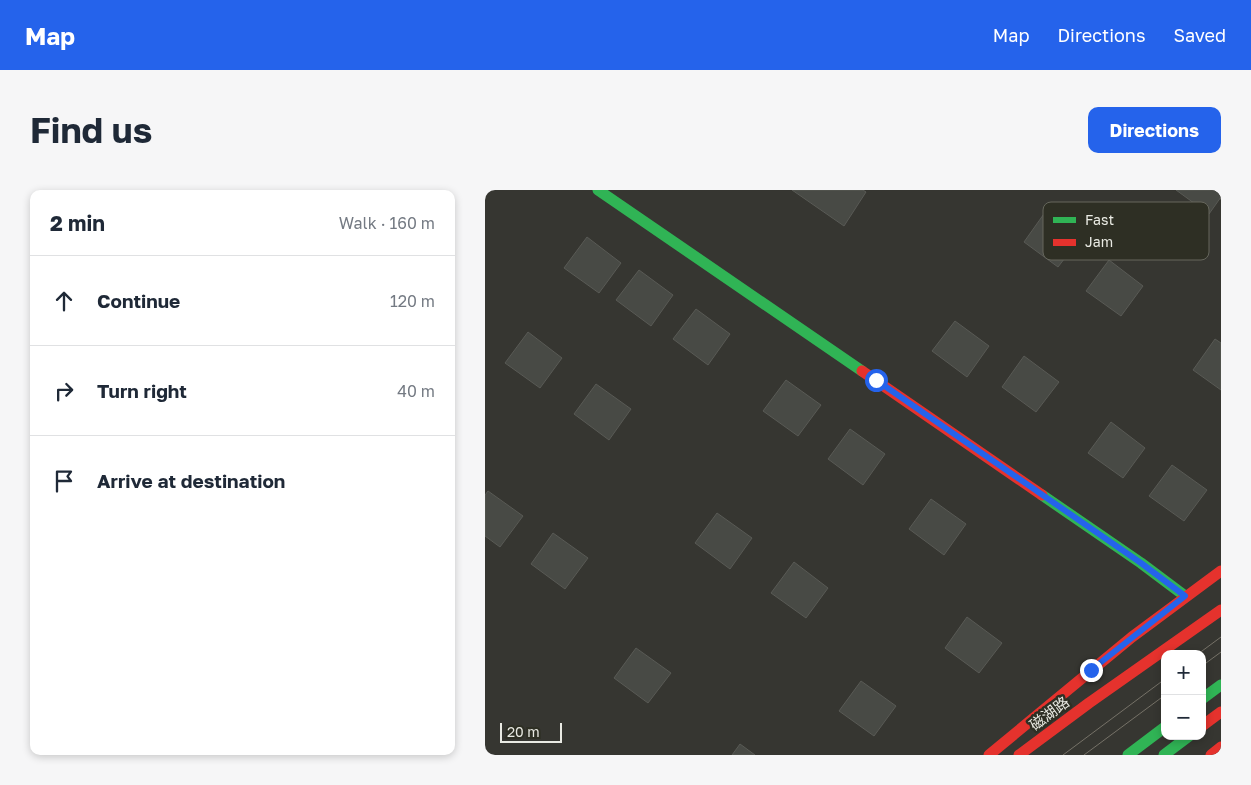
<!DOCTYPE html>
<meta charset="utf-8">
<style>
body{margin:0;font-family:"Golos Text","Noto Sans SC",sans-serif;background:#f6f6f7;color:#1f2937}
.controls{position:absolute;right:15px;bottom:15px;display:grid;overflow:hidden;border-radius:10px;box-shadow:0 2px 8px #0003}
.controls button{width:45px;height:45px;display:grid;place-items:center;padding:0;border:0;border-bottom:1px solid #e0e1e3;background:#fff;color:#1f2937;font:25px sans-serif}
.scale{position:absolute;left:15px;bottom:12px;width:62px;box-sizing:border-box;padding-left:5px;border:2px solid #e9eae3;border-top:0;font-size:14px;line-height:18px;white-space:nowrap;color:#e9eae3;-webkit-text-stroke:4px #2e2f24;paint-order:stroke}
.stop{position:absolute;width:15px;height:15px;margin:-11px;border:4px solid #2563eb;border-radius:50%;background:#fff}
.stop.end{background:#2563eb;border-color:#fff;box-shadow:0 1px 5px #0008}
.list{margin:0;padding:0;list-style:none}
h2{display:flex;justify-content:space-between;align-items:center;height:65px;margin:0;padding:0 20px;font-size:21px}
h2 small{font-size:16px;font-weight:400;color:#747a83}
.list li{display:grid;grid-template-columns:32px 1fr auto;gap:15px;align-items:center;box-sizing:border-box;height:90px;padding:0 20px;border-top:1px solid #e0e1e3}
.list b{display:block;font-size:19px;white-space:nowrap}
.list em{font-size:16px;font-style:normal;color:#747a83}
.icon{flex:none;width:28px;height:28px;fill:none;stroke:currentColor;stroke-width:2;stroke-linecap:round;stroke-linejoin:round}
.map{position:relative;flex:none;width:736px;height:565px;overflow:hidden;border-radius:10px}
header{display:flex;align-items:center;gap:30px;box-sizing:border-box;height:70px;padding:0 25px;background:#2563eb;color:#fff}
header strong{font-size:24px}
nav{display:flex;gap:28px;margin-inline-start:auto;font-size:18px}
.intro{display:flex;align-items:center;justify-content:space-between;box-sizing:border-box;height:120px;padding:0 30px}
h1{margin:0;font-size:35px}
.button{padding:12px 22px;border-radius:10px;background:#2563eb;color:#fff;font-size:18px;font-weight:700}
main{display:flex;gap:30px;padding:0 30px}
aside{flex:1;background:#fff;border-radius:10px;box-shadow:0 2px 8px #0003}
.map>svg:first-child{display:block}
</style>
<header>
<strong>Map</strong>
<nav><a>Map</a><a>Directions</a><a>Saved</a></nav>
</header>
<div class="intro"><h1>Find us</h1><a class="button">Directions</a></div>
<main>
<aside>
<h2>2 min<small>Walk · 160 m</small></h2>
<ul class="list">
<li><svg class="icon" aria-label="ahead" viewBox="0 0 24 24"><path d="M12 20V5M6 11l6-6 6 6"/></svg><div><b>Continue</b></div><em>120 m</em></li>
<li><svg class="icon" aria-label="right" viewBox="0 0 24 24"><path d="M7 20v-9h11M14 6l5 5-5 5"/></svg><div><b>Turn right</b></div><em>40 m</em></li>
<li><svg class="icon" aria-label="arrive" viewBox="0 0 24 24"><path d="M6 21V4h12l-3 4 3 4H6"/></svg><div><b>Arrive at destination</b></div></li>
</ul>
</aside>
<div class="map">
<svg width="736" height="565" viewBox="0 0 736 565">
<rect width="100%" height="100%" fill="#363631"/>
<g fill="#484a45" stroke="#595a55">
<path d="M307,0H378L381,2L359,36Z"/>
<path d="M691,0H736V7L724,24Z"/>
<path d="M561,21L596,47L573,77L539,52Z"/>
<path d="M102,47L136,73L114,103L79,78Z"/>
<path d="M624,70L658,96L636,126L601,101Z"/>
<path d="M154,80L188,105L166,136L131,110Z"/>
<path d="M211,119L245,144L223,175L188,149Z"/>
<path d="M470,131L504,156L482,187L447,161Z"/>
<path d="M43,142L77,168L55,198L20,173Z"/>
<path d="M730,149L736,153V200L708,180Z"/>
<path d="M539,166L574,192L551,222L517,197Z"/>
<path d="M301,190L336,215L313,246L278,221Z"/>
<path d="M111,194L146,219L124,250L89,224Z"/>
<path d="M626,232L660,258L638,288L603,263Z"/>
<path d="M365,239L400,264L378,295L343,269Z"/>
<path d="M687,275L722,300L699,331L664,306Z"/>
<path d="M3,301L38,326L15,357L0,346V305Z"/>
<path d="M446,309L481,334L459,365L424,339Z"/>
<path d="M232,323L267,348L245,379L210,353Z"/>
<path d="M68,343L103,368L80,399L46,374Z"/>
<path d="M309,372L343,398L321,428L286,403Z"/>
<path d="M482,427L517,453L494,483L460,458Z"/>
<path d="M151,458L186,483L163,513L129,488Z"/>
<path d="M376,491L411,516L389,546L354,521Z"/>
<path d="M255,554L270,565H247Z"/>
</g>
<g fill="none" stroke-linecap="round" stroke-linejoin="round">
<g stroke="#30b455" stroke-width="11">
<path d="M113,0L377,181"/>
<path d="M557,305L656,373L700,406"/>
<path d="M717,509L736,495"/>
<path d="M643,565L680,537"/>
<path d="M679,565L704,546"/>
</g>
<g stroke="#e5322d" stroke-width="11">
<path d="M377,181L557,305"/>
<path d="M717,536L736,522"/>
<path d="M504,565L647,447L736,381"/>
<path d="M534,565L604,513L736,420"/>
<path d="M726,565L736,557"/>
</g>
<g stroke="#767268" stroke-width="1">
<path d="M713,464L736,447"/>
<path d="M717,476L736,462"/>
<path d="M578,565L680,489"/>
<path d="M599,565L680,505"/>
</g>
</g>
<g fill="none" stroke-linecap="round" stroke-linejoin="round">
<path stroke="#2563eb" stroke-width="6" d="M391,190L656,373L700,406L606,480"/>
</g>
<g text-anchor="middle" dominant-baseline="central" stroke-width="5" stroke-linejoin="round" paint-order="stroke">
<g font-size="15" fill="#e9eae3" stroke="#2e2f24">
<text transform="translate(564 523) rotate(-37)">磁湖路</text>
</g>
</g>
<rect x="558" y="12" width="166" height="58" rx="8" fill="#2e2f24" stroke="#66675d" stroke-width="1"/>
<rect x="568" y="27" width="23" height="6" fill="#30b455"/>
<rect x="568" y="49" width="23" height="7" fill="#e5322d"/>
<g font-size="14" fill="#e9eae3">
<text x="600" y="35">Fast</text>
<text x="600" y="57">Jam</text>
</g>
</svg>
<div class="controls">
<button>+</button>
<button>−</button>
</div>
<div class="scale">20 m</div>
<div class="stop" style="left:391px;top:190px"></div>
<div class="stop end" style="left:606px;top:480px"></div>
</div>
</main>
